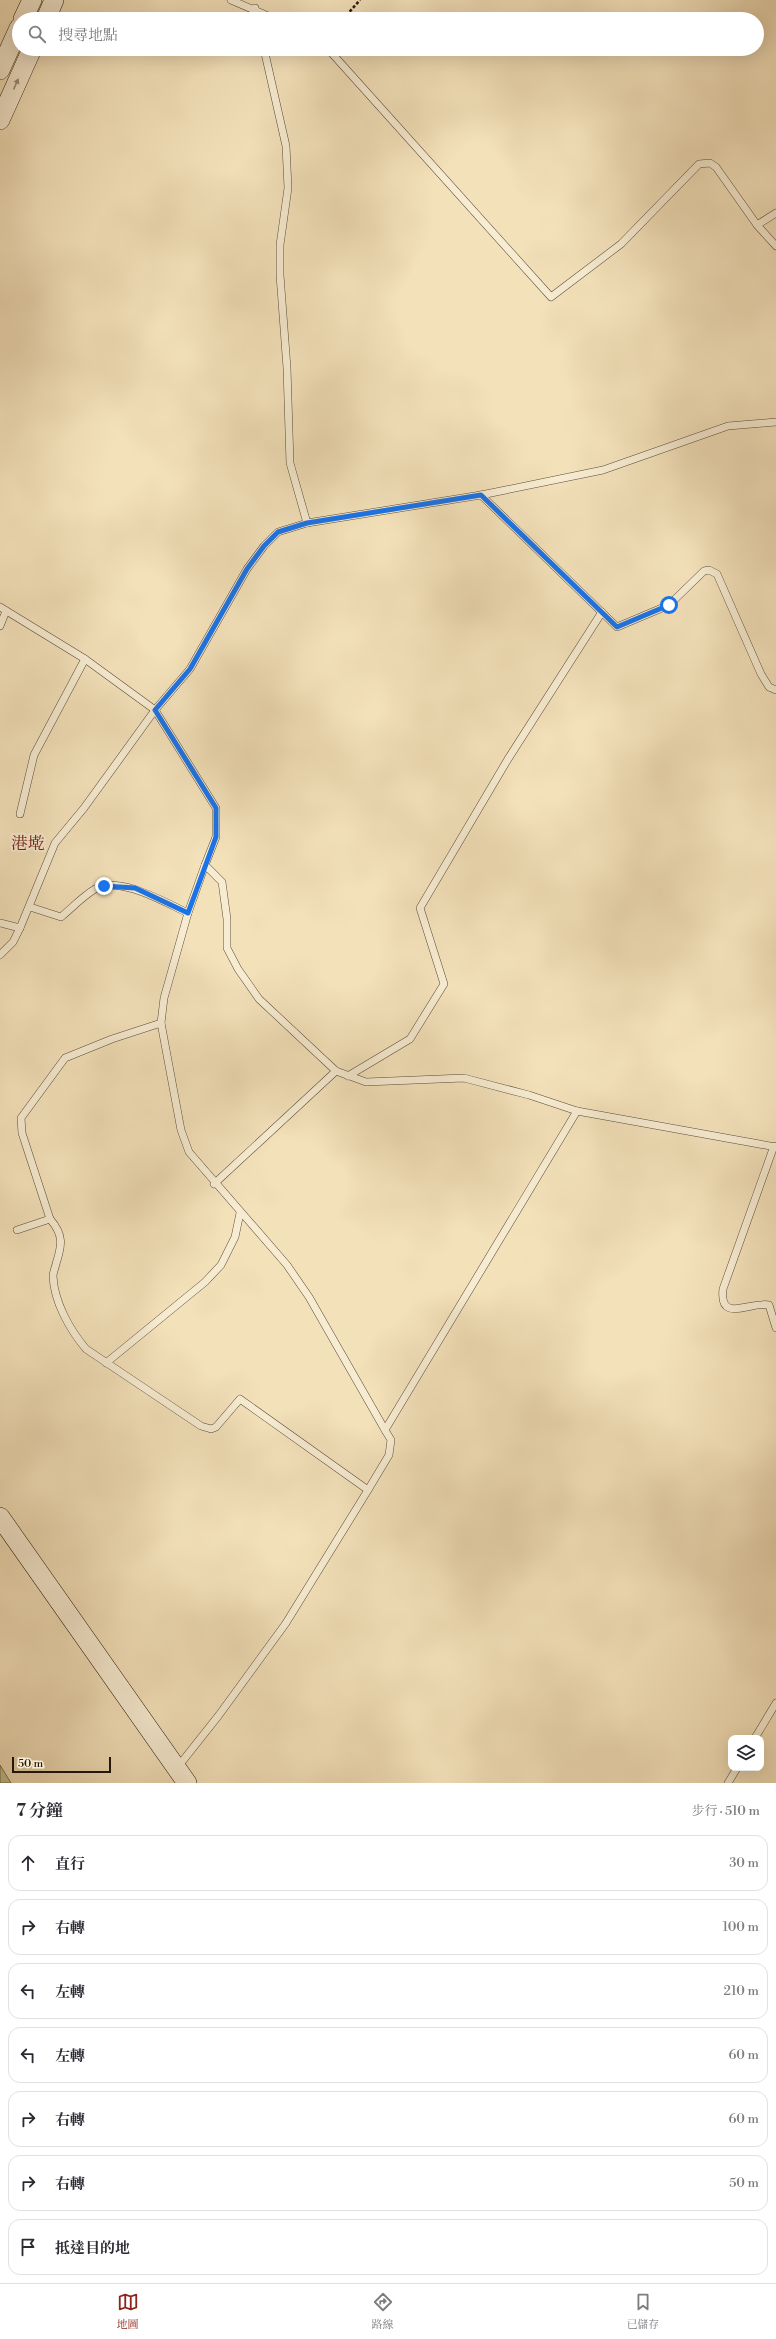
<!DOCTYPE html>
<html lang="zh-TW">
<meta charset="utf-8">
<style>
body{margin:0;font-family:"Libre Bodoni","Noto Serif TC",serif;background:#f2f2f3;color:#2b2b33}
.controls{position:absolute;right:12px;bottom:12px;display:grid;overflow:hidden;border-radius:8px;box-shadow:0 4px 16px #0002}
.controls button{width:36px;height:36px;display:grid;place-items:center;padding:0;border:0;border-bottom:1px solid #e1e1e2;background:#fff;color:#2b2b33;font:20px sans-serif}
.scale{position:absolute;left:12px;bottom:10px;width:99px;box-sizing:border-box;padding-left:4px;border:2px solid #26170b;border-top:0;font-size:11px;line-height:14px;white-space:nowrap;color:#26170b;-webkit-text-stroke:3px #f7ecd2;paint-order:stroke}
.stop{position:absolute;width:12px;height:12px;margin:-9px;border:3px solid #1a73e8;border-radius:50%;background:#fff}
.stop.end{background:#1a73e8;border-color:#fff;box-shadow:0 1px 4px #0008}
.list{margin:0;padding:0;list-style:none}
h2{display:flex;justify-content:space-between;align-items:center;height:52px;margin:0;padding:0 16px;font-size:17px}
h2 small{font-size:13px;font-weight:400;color:#7c7c81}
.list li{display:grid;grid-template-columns:26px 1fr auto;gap:12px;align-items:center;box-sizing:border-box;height:56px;margin:0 8px 8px;padding:0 8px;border:1px solid #e1e1e2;border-radius:12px}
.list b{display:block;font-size:15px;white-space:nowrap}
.list em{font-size:13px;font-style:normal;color:#7c7c81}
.icon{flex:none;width:22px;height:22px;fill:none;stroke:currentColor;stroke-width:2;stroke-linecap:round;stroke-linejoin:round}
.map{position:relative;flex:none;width:776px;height:1783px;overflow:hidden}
.search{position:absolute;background:#fff;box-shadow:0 4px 16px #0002;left:12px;right:12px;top:12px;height:44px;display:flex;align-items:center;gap:10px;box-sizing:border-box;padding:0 14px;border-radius:22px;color:#7c7c81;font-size:15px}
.sheet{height:500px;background:#fff}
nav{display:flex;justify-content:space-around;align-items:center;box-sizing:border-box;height:56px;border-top:1px solid #e1e1e2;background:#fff;font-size:11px;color:#7c7c81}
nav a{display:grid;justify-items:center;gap:2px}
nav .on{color:#8f2418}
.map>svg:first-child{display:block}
</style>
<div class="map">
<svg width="776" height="1783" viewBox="0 0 776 1783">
<rect width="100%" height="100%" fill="#f3e1ba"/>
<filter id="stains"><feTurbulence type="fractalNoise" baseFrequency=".005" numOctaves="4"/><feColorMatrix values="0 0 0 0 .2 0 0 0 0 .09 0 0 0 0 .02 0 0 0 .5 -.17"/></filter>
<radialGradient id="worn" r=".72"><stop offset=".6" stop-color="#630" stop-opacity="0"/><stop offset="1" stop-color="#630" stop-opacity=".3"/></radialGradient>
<path fill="#c1c18c" stroke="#746c4c" d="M0,1765L11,1783H0Z"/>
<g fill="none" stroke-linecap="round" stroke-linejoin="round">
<defs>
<g id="lane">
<path d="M231,0L275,19"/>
<path d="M255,8L257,19"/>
<path d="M264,49L286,146L288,188L280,245V275L287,368L290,463L307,523"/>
<path d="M328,49L551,297L621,244L699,164L710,163L716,167L757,225L776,246"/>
<path d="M757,225L776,213"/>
<path d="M481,495L617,627L669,605L704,571L709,570L717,574L761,674L769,687L776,690"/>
<path d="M0,607L85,659L155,710L216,808V837L205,865L222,882L227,919V948L238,969L259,999L336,1071L366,1082L464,1078L529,1095L577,1111L776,1147"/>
<path d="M0,626L6,611"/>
<path d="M20,814L34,755L85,659"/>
<path d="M205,865L188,913L164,998L161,1023L181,1130L189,1152L287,1265L309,1297L385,1430"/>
<path d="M30,907L61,917C72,908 83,896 95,889C119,875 166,903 188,913"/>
<path d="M0,923L20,928"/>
<path d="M0,955L13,942L20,928L55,843L84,808L155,710L190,669L247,569L264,546L278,532L307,523L481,495L603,470L728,426L776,422"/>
<path d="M348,1076L410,1039L444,984L420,908L508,759L602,612"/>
<path d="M774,1146L723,1289C719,1324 750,1301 769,1305L776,1328"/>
<path d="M214,1184L336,1071"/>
<path d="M50,1219C64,1235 62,1245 56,1264C55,1268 53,1273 53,1276C54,1302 70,1330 86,1349L201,1426L211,1429L216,1427L240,1399L368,1490"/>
<path d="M17,1230L50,1219L22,1133L21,1118L65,1058L112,1039L161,1023"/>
<path d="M106,1363L205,1282L221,1265L235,1237L240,1213"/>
<path d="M755,1738L776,1703"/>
<path d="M177,1768L219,1715L286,1623L368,1490L389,1455L391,1440L385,1430L577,1111"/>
<path d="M728,1783L737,1768"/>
</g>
<g id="secondary">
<path d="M23,19L32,0"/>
<path d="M46,19L54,0"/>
<path d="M0,70L19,28"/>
<path d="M0,120L32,49"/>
<path d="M0,1517L187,1783"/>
</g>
</defs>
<use href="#lane" stroke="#594a37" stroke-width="8"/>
<use href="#secondary" stroke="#26170b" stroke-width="20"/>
<path stroke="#26170b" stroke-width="2.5" stroke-dasharray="3 2" stroke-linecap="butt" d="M343,19L360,0"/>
<use href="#lane" stroke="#f7ecd2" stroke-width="7"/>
<use href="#secondary" stroke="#f7ecd2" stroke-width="19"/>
</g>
<defs><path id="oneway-solid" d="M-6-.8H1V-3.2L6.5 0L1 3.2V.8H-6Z"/></defs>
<use fill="#998c78" href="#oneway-solid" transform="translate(16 84) rotate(-66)"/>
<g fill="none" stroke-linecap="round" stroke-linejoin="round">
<path stroke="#1a73e8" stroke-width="5" d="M104,886L135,888L188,913L216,837V808L155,710L190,669L247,569L264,546L278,532L307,523L481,495L617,627L669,605"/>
</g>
<g text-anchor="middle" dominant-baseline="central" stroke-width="4" stroke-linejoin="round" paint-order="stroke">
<g font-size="17" fill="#7a1f14" stroke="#f7ecd2">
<text x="28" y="844">港墘</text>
</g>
</g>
<rect width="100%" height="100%" filter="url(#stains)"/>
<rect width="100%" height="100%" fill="url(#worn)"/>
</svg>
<div class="controls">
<button><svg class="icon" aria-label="layers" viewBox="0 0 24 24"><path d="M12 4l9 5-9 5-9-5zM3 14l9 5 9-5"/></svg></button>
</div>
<div class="scale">50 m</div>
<div class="stop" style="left:669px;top:605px"></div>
<div class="stop end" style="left:104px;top:886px"></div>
<div class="search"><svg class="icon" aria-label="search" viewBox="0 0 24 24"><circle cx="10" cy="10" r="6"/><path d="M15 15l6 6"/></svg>搜尋地點</div>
</div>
<section class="sheet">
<h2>7 分鐘<small>步行 · 510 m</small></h2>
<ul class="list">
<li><svg class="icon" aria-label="ahead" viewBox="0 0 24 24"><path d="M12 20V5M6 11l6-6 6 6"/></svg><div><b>直行</b></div><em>30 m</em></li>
<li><svg class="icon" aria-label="right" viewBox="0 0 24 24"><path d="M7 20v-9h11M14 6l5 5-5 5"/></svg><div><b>右轉</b></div><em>100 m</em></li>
<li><svg class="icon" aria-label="left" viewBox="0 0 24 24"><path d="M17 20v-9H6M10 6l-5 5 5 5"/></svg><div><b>左轉</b></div><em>210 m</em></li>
<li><svg class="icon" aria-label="left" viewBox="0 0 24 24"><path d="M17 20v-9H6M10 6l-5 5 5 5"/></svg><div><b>左轉</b></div><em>60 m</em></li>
<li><svg class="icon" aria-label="right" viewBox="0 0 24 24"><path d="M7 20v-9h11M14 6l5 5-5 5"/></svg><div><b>右轉</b></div><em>60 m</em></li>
<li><svg class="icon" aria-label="right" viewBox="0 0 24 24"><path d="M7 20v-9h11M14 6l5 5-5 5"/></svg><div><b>右轉</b></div><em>50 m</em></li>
<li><svg class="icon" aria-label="arrive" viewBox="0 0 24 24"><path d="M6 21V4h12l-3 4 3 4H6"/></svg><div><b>抵達目的地</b></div></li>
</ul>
</section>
<nav>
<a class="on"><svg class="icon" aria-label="map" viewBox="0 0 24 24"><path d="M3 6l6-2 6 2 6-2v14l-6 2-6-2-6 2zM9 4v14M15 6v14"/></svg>地圖</a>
<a><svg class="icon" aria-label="directions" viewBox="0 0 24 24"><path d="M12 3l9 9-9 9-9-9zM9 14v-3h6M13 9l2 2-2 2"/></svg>路線</a>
<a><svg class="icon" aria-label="saved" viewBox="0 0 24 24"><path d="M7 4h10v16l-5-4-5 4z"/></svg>已儲存</a>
</nav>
